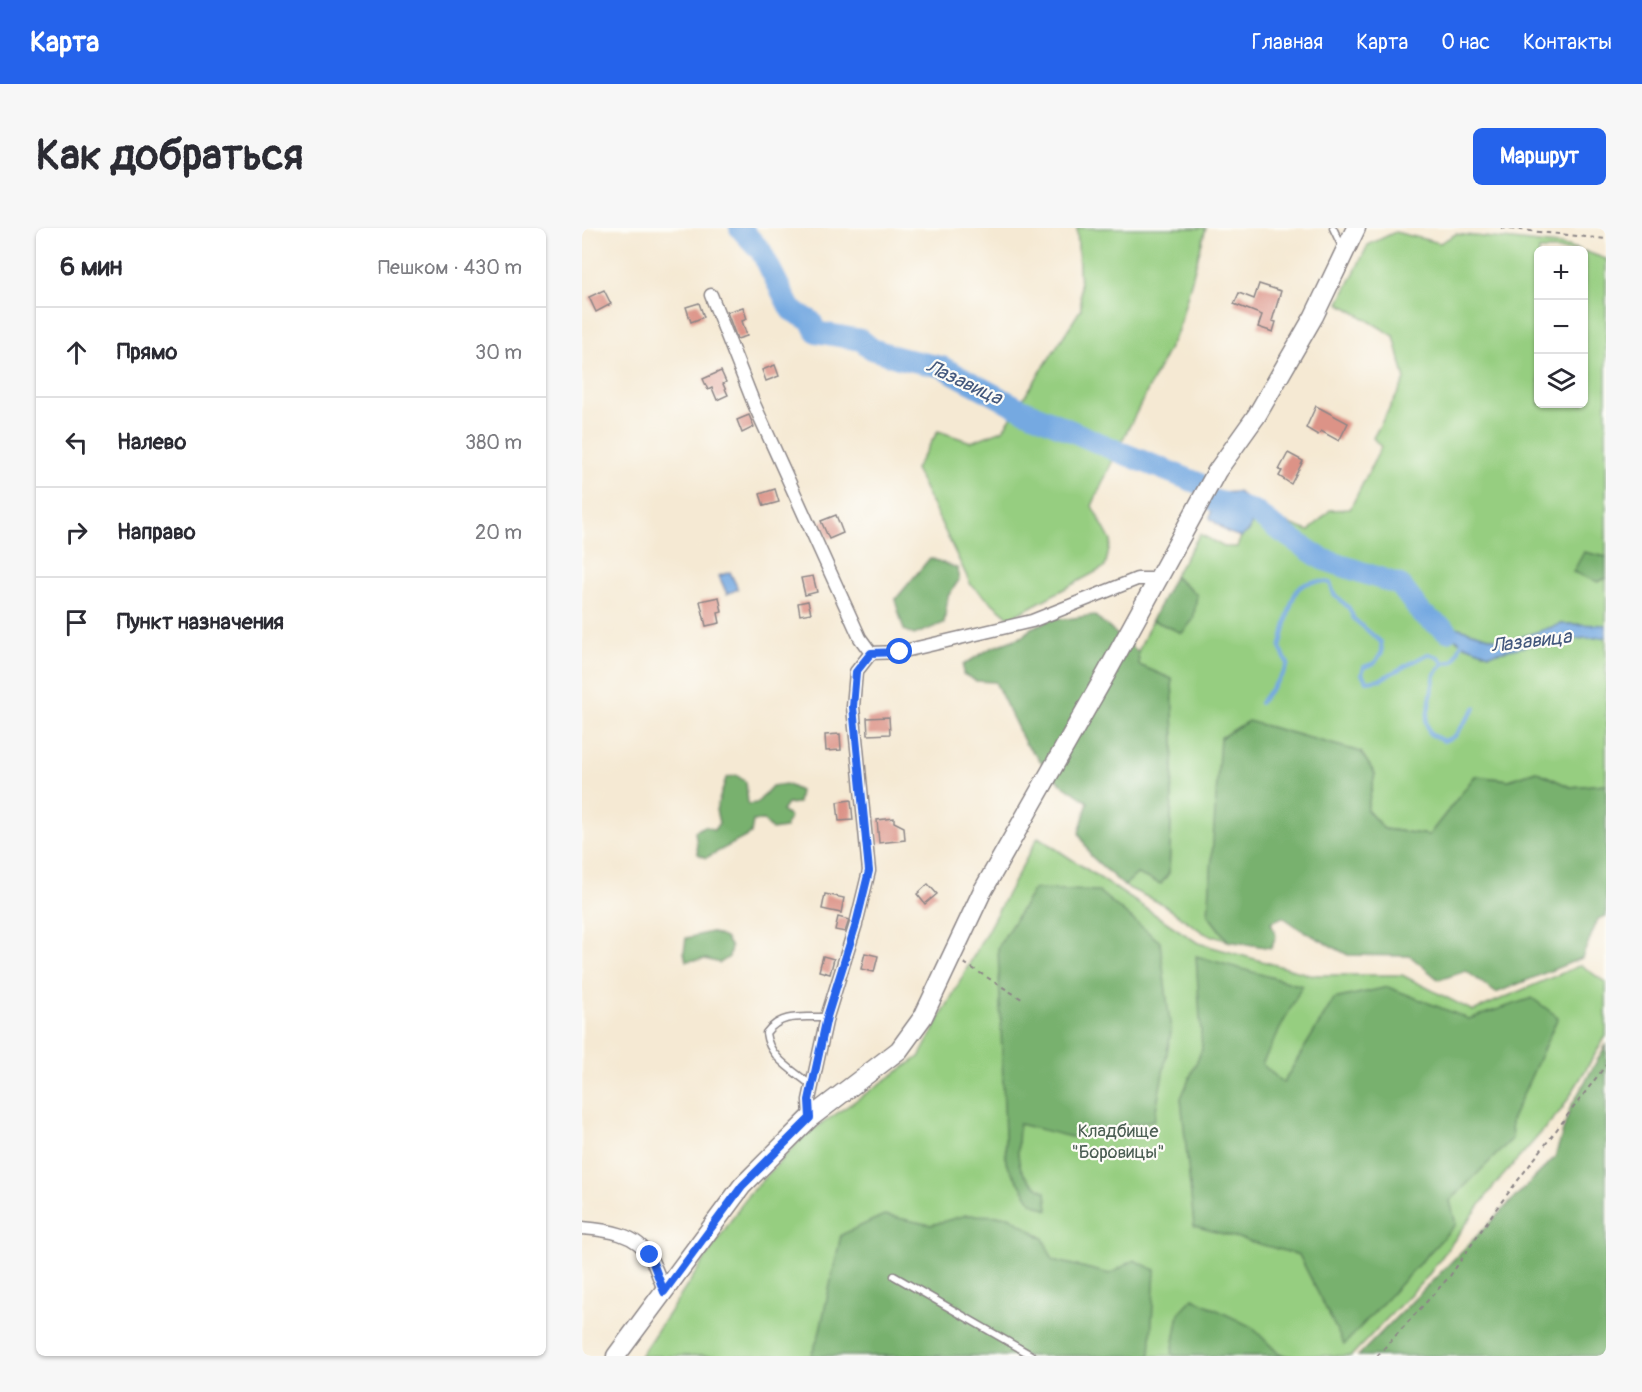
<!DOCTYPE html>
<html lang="ru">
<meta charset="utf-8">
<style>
body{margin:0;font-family:Pangolin,sans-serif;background:#f7f7f7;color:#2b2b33}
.controls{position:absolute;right:18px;top:18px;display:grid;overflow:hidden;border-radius:9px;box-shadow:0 2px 4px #0004}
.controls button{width:54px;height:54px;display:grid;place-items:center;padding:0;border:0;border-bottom:2px solid #e1e1e2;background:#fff;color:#2b2b33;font:30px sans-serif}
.stop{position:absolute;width:18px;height:18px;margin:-14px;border:4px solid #2563eb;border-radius:50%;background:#fff}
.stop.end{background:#2563eb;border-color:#fff;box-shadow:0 2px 6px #0008}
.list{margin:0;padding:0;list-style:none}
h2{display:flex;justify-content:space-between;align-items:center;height:78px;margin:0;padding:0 24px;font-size:26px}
h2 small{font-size:20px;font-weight:400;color:#7c7c81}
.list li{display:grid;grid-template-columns:39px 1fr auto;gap:18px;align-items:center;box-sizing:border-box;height:90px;padding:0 24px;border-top:2px solid #e1e1e2}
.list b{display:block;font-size:22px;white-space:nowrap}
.list em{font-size:20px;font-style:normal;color:#7c7c81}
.icon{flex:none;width:33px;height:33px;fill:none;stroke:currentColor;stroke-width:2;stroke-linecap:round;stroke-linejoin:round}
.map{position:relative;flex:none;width:1024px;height:1128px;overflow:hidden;border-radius:9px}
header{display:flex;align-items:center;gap:36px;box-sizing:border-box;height:84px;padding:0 30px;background:#2563eb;color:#fff}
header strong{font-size:28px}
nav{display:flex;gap:33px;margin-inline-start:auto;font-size:21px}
.intro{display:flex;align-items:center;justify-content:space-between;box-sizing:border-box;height:144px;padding:0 36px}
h1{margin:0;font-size:42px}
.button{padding:15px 27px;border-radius:9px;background:#2563eb;color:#fff;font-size:21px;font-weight:700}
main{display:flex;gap:36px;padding:0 36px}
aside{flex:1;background:#fff;border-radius:9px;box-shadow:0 2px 4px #0004}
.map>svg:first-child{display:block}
</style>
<header>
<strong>Карта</strong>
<nav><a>Главная</a><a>Карта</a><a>О нас</a><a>Контакты</a></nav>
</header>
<div class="intro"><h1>Как добраться</h1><a class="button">Маршрут</a></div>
<main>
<aside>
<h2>6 мин<small>Пешком · 430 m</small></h2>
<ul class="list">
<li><svg class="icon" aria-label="ahead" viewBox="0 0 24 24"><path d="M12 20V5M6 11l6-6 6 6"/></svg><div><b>Прямо</b></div><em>30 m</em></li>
<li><svg class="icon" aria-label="left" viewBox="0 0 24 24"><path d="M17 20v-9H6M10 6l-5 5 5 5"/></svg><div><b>Налево</b></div><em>380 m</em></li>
<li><svg class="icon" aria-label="right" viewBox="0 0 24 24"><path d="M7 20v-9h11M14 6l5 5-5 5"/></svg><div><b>Направо</b></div><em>20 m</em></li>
<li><svg class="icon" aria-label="arrive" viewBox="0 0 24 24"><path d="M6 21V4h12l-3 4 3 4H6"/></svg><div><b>Пункт назначения</b></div></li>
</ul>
</aside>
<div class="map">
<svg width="1024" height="1128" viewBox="0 0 1024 1128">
<rect width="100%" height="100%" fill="#fdfcf7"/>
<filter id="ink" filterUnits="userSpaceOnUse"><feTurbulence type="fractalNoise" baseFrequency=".0167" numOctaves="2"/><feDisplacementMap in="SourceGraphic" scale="12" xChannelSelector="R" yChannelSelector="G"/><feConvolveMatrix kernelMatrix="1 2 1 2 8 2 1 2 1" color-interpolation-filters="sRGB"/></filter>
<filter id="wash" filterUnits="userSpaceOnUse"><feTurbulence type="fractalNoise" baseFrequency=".008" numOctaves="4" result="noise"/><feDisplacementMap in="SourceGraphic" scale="24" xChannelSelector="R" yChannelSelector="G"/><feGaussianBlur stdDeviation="1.35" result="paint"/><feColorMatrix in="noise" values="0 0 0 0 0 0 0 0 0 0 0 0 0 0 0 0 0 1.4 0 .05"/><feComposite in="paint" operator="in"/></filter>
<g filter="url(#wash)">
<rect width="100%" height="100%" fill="#f5e9d3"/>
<g fill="#96ce80" stroke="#5c785e" stroke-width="1.5">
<path d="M495,0H624L596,102L535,223L510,278L529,313L523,339L428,390L389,357L333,241L356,203L389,214L421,202L499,81Z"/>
<path d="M813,4L858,15L874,6L986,18L999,22H957V176H1002V23L1024,31V329L1002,324L1016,354L1024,350V397L979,396L924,414L870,398L849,381L855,399L883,417L907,426L973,412L1024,409V556L988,559L954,543L927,552L893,548L847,607L802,601L785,582L793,546L626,687L646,713L622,705L580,676L542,658L554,646L587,645L592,515L590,451L557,437L556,424L570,392L600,405L615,367L592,348L618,306L642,319H655L659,309L668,302L672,283L669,274L702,294L727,303L748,282L768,281L799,219L791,210L823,152L812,108L757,75L786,17Z"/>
<path d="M456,609L616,715L729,747H820L891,783L999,737L1024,755V808L980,881L912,958L845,1049L769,1128H58L166,967L222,908L337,829Z"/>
</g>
<g fill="#78b16e" stroke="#4d6a54" stroke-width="1.5">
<path d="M1002,324L1024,329V350L1016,354L991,344Z"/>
<path d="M348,330L375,340L377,352L366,368L362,395L332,407L322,402L313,372Z"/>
<path d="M592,349L615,367L611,392L600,405L570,392Z"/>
<path d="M512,387L556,424L557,437L590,451L592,515L587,645L579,656L555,646L542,658L509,628L497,605L506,574L477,554L443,515L413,454L394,453L381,446V437L409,420L442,408L449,400L474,390L484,391Z"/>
<path d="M666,493L779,524L793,546L785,582L802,601L847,607L893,548L927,552L954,543L988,559L1024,556V688L1016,691L1000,730L914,765L884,743L857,752L828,728L766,727L718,701L701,689L689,694L694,708L689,720L646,713L626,687L638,510Z"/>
<path d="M154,547L164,554L166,576L175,575L190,558L204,556L218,563L216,575L205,576L200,583L208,589L203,600L190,602L181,592L171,593L169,606L124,630L116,626L113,603L123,598L132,602L137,595L134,582L144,550Z"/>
<path d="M452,661L516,663L578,714L589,804L572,892L489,909L437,896C436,930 430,945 464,964L466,982L450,975L424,935L416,719Z"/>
<path d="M129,704L143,710L149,719L147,729L138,735L123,731L104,733L102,724L104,710Z"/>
<path d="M614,728L720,758L680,836L701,855L752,771L806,759L887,791L950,770L976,789L929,893L930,911L868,973L874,996L762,1117L717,1027L612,998L599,870L620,821Z"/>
<path d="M1024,817V1128H776L973,929L988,880Z"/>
<path d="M302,987L349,997L384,987L427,988L461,1010L471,1032L528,1046L552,1032L573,1042L568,1128H229L237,1107L259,1007Z"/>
<path d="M611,1070L670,1099L697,1126L707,1128H594L590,1125L597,1085Z"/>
</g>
<g fill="#74a9e1" stroke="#4b668e" stroke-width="1.5">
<path d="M656,264C674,278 672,281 668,302L659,309L645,304L628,290L631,272L639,265Z"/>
<path d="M148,344L156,361L145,366L137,348Z"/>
<path d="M848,380L870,398L924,414L979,396L1024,397V409L973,412L907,426L883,417L855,399L840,386Z"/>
</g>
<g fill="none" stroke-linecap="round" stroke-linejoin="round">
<g stroke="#74a9e1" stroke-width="4">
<path d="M862,435L853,446L844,494L848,506L862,513L873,508L893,480"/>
<path d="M678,475L701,446L706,436L698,420C702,405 707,377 714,364C720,353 737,352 748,355L752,366L767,380L772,391L799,414L800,424L793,435L782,439L780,446L785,453L799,451L846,426L856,429L862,435L872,433L881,412"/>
</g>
<g stroke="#74a9e1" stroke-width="22">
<path d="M158,0L179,23L209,82L229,93L234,104L279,112L290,121L317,130L360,139L435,179L535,223L616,255"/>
<path d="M631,272L672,283L691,298L740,331L818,357L840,386L865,403"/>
</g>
</g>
<g id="blocks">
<g fill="#dc9387">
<path d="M677,56L699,63L690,93L694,94L691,104L676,99L680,87L652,76L657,65L672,71Z"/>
<path d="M22,62L29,76L14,84L7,69Z"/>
<path d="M117,75L122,89L109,94L104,79Z"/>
<path d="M161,79L165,91L160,93L165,108L155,111L145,84Z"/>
<path d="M193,137L197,148L184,153L180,142Z"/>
<path d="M139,143L144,154L141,156L146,167L135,172L130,160L126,162L121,151Z"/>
<path d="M734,178L766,195L757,213L739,203L736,207L724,200Z"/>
<path d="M167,187L172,199L160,205L155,192Z"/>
<path d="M706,225L721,233L709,256L697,248L700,243L697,242Z"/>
<path d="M193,261L197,274L182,278L178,266Z"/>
<path d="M254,287L261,305L247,311L239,293Z"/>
<path d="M231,348L235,364L223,367L219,350Z"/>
<path d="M137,369L140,384L136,385L138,395L124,398L118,373Z"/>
<path d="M226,373L229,385L218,387L216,375Z"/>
<path d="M307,489L308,506L286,507L285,490Z"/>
<path d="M258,506L259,522L244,523L243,507Z"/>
<path d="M269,572L271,592L257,593L255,574Z"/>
<path d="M312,590V594L322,599L323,612L297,615L295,592Z"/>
<path d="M346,656L355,666L343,676L335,666Z"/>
<path d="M243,666L262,670L259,685L240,681Z"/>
<path d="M256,689L267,692L263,704L253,702Z"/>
<path d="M283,725L296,728L292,744L279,741Z"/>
<path d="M241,728L252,731L248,746L237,743Z"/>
</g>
</g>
</g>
<g filter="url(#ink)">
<use href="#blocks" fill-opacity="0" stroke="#8c8687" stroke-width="1.5"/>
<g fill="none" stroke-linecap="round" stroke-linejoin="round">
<defs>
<g id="lane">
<path d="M751,0L761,21"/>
<path d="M230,858C211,842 187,830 184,805C200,784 221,790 244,789"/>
<path d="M312,1048L451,1128"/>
</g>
<g id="street">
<path d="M129,67L172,176L278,410L289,425L274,444L271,479L287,643L274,696L245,789L227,872L228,890"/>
<path d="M289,425L318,424L450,393L555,351H576"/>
<path d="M0,1000C25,1002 54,1005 68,1029C74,1039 78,1053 83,1064"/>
</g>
<path id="secondary" d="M34,1128L160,958L228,890L317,822L341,789L400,664L524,446L635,243L675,187L732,88L774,0"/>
</defs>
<use href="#lane" stroke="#8c8687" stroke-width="9"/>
<use href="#street" stroke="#8c8687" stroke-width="15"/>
<use href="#secondary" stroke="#8c8687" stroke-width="21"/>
<g stroke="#8c8687" stroke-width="2" stroke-dasharray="4.5 4.5" stroke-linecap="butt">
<path d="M919,0L1024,11"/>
<path d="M382,735L443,773"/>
<path d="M795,1128L868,1048L914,981L1024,837"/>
</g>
<use href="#lane" stroke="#fff" stroke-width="6"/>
<use href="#street" stroke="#fff" stroke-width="12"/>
<use href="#secondary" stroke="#fff" stroke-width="18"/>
</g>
</g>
<g fill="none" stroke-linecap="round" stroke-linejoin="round" filter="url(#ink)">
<path stroke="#2563eb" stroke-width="8" d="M68,1027L82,1064L160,958L228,890L227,872L245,789L274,696L287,643L271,479L274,444L289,425L318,424"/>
</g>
<g text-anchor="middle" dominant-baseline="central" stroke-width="4.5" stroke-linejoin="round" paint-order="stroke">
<g font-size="18" fill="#4b5e53" stroke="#fdfcf7">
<text x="536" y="903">Кладбище<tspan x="536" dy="21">"Боровицы"</tspan></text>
</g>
<g font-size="20" font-style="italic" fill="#43587d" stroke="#fdfcf7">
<text transform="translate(382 154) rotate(25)">Лазавица</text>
<text transform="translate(949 413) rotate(-7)">Лазавица</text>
</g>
</g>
</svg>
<div class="controls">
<button>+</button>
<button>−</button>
<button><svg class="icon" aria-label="layers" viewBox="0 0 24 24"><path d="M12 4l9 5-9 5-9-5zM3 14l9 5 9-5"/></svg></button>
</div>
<div class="stop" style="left:318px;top:424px"></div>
<div class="stop end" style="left:68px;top:1027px"></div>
</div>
</main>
